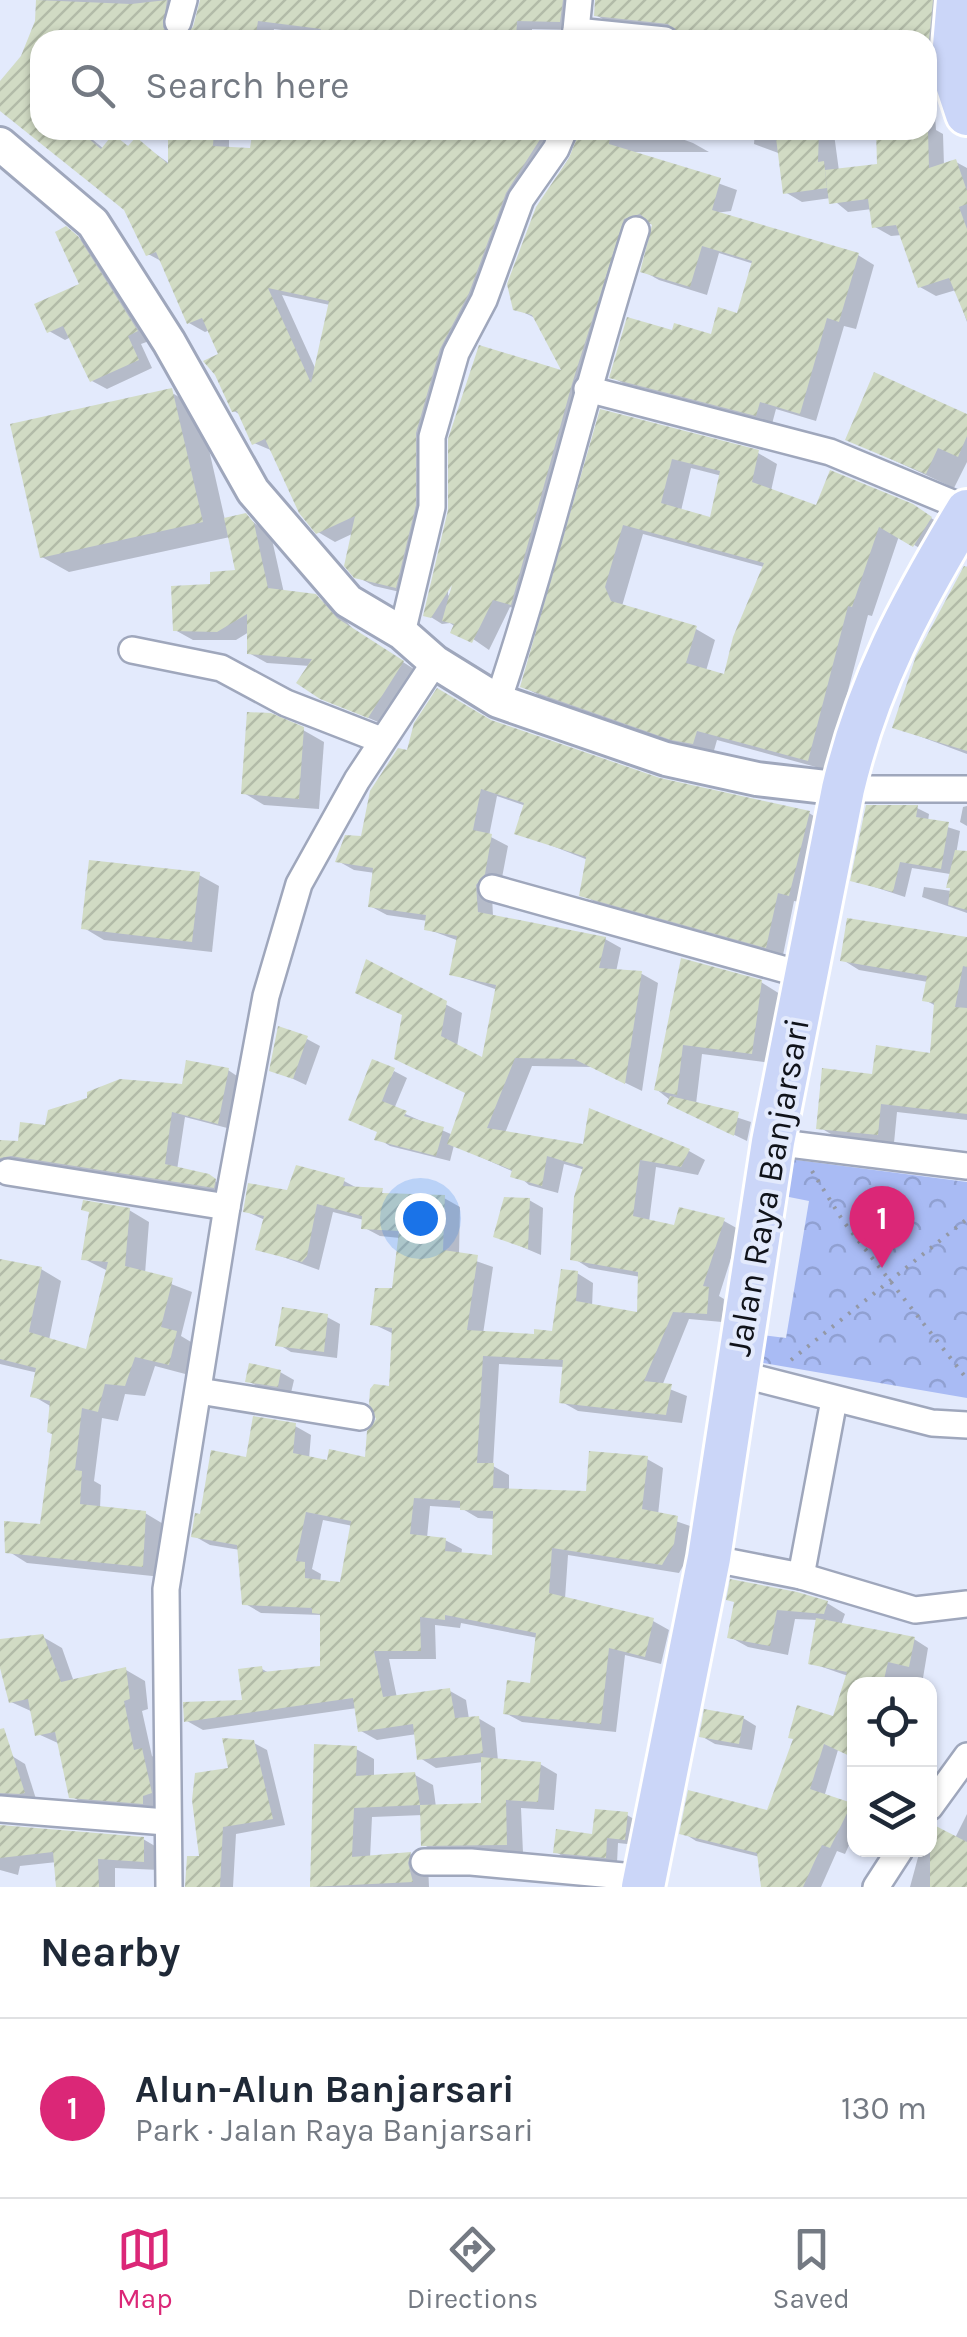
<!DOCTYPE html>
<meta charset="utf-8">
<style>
body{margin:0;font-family:Karla,sans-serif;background:#f2f2f3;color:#1f2937}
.controls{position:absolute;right:30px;bottom:30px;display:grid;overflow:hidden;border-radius:20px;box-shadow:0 2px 8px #0004}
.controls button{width:90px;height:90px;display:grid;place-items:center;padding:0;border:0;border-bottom:2px solid #e0e1e3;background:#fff;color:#1f2937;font:50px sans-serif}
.you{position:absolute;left:420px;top:1218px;width:35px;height:35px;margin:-25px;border:8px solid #fff;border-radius:50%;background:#1a73e8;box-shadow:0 0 0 15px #1a73e833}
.badge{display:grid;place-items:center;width:65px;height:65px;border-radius:50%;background:#db2777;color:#fff;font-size:32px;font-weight:700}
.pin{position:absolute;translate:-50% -82px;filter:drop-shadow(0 2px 5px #0008)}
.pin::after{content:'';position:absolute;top:52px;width:35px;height:30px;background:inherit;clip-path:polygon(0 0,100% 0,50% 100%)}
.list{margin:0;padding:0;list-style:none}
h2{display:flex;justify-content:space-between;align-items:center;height:130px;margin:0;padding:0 40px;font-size:42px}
h2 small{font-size:32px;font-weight:400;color:#747a83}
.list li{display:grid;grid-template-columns:65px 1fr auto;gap:30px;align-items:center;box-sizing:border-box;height:180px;padding:0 40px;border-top:2px solid #e0e1e3}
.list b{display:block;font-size:38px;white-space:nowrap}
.list p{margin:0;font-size:32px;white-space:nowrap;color:#747a83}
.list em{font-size:32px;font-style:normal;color:#747a83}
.icon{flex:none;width:55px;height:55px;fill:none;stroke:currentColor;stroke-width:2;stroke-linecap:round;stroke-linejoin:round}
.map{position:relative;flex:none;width:967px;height:1887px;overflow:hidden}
.search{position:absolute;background:#fff;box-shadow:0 2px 8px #0004;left:30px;right:30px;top:30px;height:110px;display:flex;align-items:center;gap:25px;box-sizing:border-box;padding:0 35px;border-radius:30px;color:#747a83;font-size:38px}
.sheet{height:310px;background:#fff}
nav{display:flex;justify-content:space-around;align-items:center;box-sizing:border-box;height:140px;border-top:2px solid #e0e1e3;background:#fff;font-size:28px;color:#747a83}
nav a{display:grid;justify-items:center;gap:5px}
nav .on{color:#db2777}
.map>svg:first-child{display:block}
.park{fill:url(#park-crowns)}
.shadow{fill:#0003;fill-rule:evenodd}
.building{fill:url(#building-hatch);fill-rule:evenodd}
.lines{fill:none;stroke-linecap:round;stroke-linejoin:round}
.minor-casing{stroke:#9fa7bc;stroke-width:30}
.tertiary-casing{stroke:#9fa7bc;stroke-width:38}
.trunk-casing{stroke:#fff;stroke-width:48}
.path{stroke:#9398a6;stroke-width:4;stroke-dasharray:2.5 8;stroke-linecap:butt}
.minor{stroke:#fff;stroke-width:25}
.tertiary{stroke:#fff;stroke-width:32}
.trunk{stroke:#cbd6f8;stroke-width:42}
.labels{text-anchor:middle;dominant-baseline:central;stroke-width:8;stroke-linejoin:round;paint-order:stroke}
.street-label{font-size:35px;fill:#10131a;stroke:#e3eafc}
</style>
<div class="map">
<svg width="967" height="1887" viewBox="0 0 967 1887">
<defs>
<pattern id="park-crowns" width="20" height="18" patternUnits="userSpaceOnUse" patternTransform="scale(2.5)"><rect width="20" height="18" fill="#a9bbf4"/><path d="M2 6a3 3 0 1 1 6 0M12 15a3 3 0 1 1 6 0" fill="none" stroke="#90a0d1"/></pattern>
<pattern id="building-hatch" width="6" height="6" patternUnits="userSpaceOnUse" patternTransform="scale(2.5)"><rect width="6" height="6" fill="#d1dbc4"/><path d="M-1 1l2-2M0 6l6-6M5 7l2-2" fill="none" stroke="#b2bba8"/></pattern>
</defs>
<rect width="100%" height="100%" fill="#e3eafc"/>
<polygon class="park" points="789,1159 967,1182 967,1398 758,1362 762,1335 786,1338 809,1201 784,1196"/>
<g class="shadow">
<path d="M 39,0 L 189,0 L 178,28 L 181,40 L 40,40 L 40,130 L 81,130 L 104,149 L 113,138 L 130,147 L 136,140 L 170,164 L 171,130 L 213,131 L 229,140 L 229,149 L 252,150 L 256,130 L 569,130 L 456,358 L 413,595 L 374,586 L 356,576 L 354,533 L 335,542 L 318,532 L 273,451 L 254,443 L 242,416 L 234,411 L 221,356 L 210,330 L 205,332 L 189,323 L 163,262 L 148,254 L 126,208 L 0,107 L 0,85 L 24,57 L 37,22 ZM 282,295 L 330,305 L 316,370 Z"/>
<polygon points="202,0 582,0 577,30 532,29 532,40 322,40 323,35 274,29 272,40 229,40 212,37"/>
<polygon points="596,0 950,0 944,66 927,65 927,40 684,40 680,31 613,25 596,15"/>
<path d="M 927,111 L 935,116 L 936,130 L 943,134 L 944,166 L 956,162 L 967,168 L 967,322 L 956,290 L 936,296 L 920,287 L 902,235 L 891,236 L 875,227 L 872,209 L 848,212 L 831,198 L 802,202 L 785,192 L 781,154 L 754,144 L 755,130 L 927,130 ZM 878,132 L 880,166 L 839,171 L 834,134 Z"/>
<path d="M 580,130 L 657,130 L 693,143 L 709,152 L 631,152 L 737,190 L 731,211 L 715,213 L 858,255 L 874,265 L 856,329 L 844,326 L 816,421 L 776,409 L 772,424 L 628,386 L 612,377 L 674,333 L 712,337 L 739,316 L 754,264 L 719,253 L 707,295 L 659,280 L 643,271 L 655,223 L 642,226 L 528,613 L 510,607 L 489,650 L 450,623 L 442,624 L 426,614 L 566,374 L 537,319 L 515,308 L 538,208 L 582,137 ZM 461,576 L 448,596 L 448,587 Z"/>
<polygon points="66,229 93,248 152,340 141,344 152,368 107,389 92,381 71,337 65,340 49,331 82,285"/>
<polygon points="174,394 200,410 225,520 245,516 271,535 284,593 315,597 334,608 355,631 420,673 387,726 321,697 310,666 267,663 249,653 249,632 236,640 193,640 175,630 212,586 238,572 230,537 69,572 42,557 13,426"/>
<path d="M 602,412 L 758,453 L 777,464 L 771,491 L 818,508 L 912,506 L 950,530 L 933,556 L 899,536 L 872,616 L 868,615 L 827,770 L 717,740 L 713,754 L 693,750 L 542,697 L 522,686 ZM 691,468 L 722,476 L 712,520 L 681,511 ZM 643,534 L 764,567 L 726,677 L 706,671 L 715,640 L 696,629 L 622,606 Z"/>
<polygon points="967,416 967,462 954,488 848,439"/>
<polygon points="967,566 967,754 895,727 934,624"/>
<path d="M 490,722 L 659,780 L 809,813 L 825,823 L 805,903 L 794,901 L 783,955 L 598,904 L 582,894 L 588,860 L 517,832 L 526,806 L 497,796 L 489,836 L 508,846 L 501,883 L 492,894 L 493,917 L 605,939 L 621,948 L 616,972 L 642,974 L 658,983 L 642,1091 L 593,1067 L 532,1066 L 505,1133 L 585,1147 L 591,1112 L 689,1151 L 705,1160 L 698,1175 L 656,1167 L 649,1222 L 676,1227 L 724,1221 L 740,1230 L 719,1296 L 724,1299 L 722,1322 L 689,1319 L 662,1386 L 687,1396 L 682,1423 L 578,1411 L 562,1402 L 565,1367 L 499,1364 L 493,1466 L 509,1475 L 509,1491 L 588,1493 L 647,1459 L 663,1468 L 658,1515 L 693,1527 L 690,1554 L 679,1573 L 568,1555 L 565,1599 L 653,1621 L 669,1630 L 661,1664 L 625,1655 L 616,1732 L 522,1722 L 505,1713 L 532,1686 L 538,1638 L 461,1623 L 460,1628 L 435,1625 L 436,1659 L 389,1659 L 397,1698 L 450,1691 L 466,1700 L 469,1719 L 478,1718 L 495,1728 L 498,1761 L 540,1764 L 557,1774 L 554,1810 L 521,1808 L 523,1853 L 440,1854 L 424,1845 L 423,1815 L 372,1817 L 370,1858 L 410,1854 L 428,1865 L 429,1887 L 313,1887 L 316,1746 L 356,1749 L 374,1759 L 374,1777 L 415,1775 L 433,1785 L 436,1807 L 484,1806 L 483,1762 L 436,1768 L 420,1758 L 417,1734 L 377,1740 L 361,1731 L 357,1708 L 203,1730 L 187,1721 L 245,1703 L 262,1669 L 271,1674 L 322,1669 L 322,1615 L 261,1613 L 244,1603 L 240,1550 L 210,1545 L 194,1536 L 202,1517 L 248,1459 L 295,1426 L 311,1435 L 309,1459 L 329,1463 L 368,1460 L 391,1389 L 394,1334 L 373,1324 L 394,1290 L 400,1238 L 380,1236 L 363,1227 L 364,1220 L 333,1212 L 319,1270 L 258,1248 L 265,1220 L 245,1211 L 288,1193 L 344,1181 L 359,1189 L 391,1196 L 444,1198 L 460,1207 L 459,1255 L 493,1267 L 483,1334 L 536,1337 L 554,1333 L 577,1273 L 593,1283 L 592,1307 L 640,1315 L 641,1277 L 589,1268 L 573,1258 L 585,1170 L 564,1164 L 558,1193 L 529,1185 L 514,1172 L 454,1145 L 450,1161 L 390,1146 L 377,1138 L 379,1132 L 364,1126 L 394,1071 L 407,1078 L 394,1109 L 453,1135 L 468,1093 L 413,1067 L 445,1004 L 462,1013 L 457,1047 L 484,1061 L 498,990 L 452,974 L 459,941 L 427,929 L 428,921 L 387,915 L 370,906 L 375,873 L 354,870 L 338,861 L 363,839 L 409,753 ZM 430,1506 L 461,1508 L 478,1518 L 495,1519 L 494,1558 L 461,1555 L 462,1549 L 445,1540 L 427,1538 ZM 323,1520 L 353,1526 L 342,1585 L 320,1583 L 321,1574 L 312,1569 Z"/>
<polygon points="303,730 324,742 319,809 264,805 244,793"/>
<polygon points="967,806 967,826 960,822 963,807"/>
<polygon points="917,808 929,814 928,821 960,831 954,866 967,867 967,913 922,897 924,887 958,892 950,874 912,868 905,897 853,880"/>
<polygon points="199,875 219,886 212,952 104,940 84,928"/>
<polygon points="967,939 967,1120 897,1112 894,1143 836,1137 819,1127 874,1077 932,1056 936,1006 925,1000 928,982 859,970 843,960"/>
<polygon points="683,961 761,982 780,994 771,1063 702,1054 696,1104 751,1122 747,1141 683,1110 656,1089"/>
<polygon points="307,1039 320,1046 306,1085 272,1069"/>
<polygon points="228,1070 240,1078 231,1129 185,1117 177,1170 215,1181 227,1189 226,1194 25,1162 0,1171 0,1142 21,1144 90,1100 185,1087"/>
<polygon points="529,1200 543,1208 541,1255 496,1236"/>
<polygon points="129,1210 149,1222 145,1274 192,1292 181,1336 196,1345 189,1375 155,1366 145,1396 125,1394 118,1421 102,1418 94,1481 101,1485 100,1508 145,1513 165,1525 162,1577 27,1563 8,1551 42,1527 54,1434 52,1407 33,1396 38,1373 0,1364 0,1261 41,1269 61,1281 49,1340 88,1352 108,1271 84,1259"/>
<polygon points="327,1317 340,1324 337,1358 291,1352 278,1344"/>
<polygon points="280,1372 294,1380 291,1393 261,1388 248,1381"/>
<polygon points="736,1603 827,1603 845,1614 841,1625 914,1639 928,1648 922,1684 854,1684 854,1757 838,1750 825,1794 854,1808 854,1834 845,1854 837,1851 821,1887 764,1887 760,1857 696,1841 682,1832 768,1812 835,1719 848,1676 811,1663 818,1620 795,1619 788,1655 748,1647 730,1637"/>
<polygon points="43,1637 62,1648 74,1682 126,1670 145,1681 148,1709 142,1711 152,1756 161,1762 161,1813 91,1808 71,1796 60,1744 38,1734 33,1712 11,1702 0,1658 0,1642"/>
<polygon points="743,1718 756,1726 752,1750 715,1744 701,1736"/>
<polygon points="254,1743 267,1750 285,1825 236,1834 233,1887 188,1887 231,1770"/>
<polygon points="12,1756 25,1764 36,1799 6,1802 0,1799 0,1760"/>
<polygon points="967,1814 967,1887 910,1887 920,1850 930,1850 930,1826 955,1838"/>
<polygon points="627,1815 639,1822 636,1845 618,1843 617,1863 567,1859 556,1852 595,1837"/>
<polygon points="0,1828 143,1839 160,1849 160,1870 115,1868 115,1887 59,1887 57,1862 20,1866 18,1875 0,1870"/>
</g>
<g class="building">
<path d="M 36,0 L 131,4 L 167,0 L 163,27 L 167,34 L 181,38 L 193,27 L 200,0 L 563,0 L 560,22 L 517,21 L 516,40 L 320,40 L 321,29 L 258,21 L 255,40 L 213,32 L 212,40 L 40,40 L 40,130 L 78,130 L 101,149 L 113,134 L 128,146 L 136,137 L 168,164 L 168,130 L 214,130 L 213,146 L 250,148 L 253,130 L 546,130 L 506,193 L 469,293 L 440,349 L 416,433 L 416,505 L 396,588 L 354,578 L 344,566 L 355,516 L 316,534 L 299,513 L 265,439 L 252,445 L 237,411 L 232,412 L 215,375 L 203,361 L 218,354 L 202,318 L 187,324 L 156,252 L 146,256 L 124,210 L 0,111 L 0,81 L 21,56 L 35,21 ZM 268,288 L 329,301 L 311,383 Z"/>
<polygon points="595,0 933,0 929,40 680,37 668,24 594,16"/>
<polygon points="580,130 611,130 609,144 721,178 712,210 859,253 839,322 827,318 800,414 760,402 756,416 609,378 627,317 672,330 674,323 711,334 718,307 737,313 752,261 702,246 690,287 640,272 652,225 640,214 624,219 572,384 511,605 493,600 472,643 450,633 454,624 442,621 452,585 431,618 423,616 448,510 448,439 479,345 561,370 532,315 513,310 507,284 536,207 569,158"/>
<polygon points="775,130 819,130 818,162 824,161 827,188 783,194"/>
<polygon points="876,130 928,130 929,168 956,159 967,191 967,204 959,207 967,229 967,321 949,278 918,288 896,225 872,228 868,199 829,204 825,170 877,164"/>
<polygon points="66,226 78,236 138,331 128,336 139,360 90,382 63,326 47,333 34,304 79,284 55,232"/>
<polygon points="874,372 967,414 967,436 958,457 938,448 926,474 845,440"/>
<polygon points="172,388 203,522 40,558 10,424"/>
<path d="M 600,409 L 759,450 L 752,482 L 816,505 L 830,470 L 913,504 L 932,517 L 913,547 L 879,527 L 852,607 L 848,606 L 808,761 L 697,731 L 693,744 L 671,740 L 520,687 ZM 672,459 L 720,471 L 710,517 L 661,503 ZM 623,525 L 764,563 L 733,637 L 724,674 L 686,663 L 697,626 L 611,601 L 605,587 Z"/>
<polygon points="246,513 254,523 268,588 316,594 337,618 404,661 368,718 320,699 296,683 312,659 247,654 247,614 217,632 173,631 171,586 210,584 210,572 235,570 224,518"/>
<polygon points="964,566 967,567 967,751 892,728 916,656"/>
<path d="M 437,688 L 491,720 L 660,778 L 810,811 L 789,896 L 778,893 L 766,948 L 579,896 L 586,857 L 514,834 L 524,803 L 481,789 L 473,830 L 492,834 L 485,874 L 476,885 L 478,912 L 606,937 L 599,968 L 642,971 L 625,1084 L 574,1059 L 515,1058 L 487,1128 L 583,1144 L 589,1108 L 690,1149 L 681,1167 L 640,1160 L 633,1216 L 674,1225 L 679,1207 L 725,1218 L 703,1286 L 709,1287 L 707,1314 L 673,1312 L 644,1381 L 672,1384 L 666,1415 L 559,1403 L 563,1360 L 483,1356 L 477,1463 L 494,1463 L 493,1488 L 586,1491 L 589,1451 L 648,1456 L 642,1509 L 678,1516 L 674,1544 L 662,1565 L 552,1548 L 549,1593 L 654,1618 L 645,1657 L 609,1648 L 601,1724 L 503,1714 L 507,1680 L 530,1683 L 536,1633 L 445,1615 L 445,1620 L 420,1617 L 421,1651 L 374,1651 L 383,1697 L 450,1688 L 455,1718 L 479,1716 L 483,1753 L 417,1760 L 413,1724 L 358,1732 L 353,1698 L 184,1722 L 183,1702 L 242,1700 L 238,1669 L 262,1666 L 263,1672 L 320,1666 L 320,1614 L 312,1613 L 312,1608 L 242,1605 L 237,1545 L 191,1537 L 195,1513 L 200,1514 L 211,1450 L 246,1457 L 253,1416 L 296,1423 L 293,1453 L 327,1460 L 329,1449 L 365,1457 L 367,1431 L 376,1419 L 369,1404 L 370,1389 L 374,1384 L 389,1386 L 392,1328 L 370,1325 L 375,1288 L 392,1288 L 399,1231 L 361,1229 L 362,1216 L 317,1204 L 307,1256 L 302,1262 L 255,1250 L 264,1216 L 243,1212 L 248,1183 L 287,1190 L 296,1165 L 345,1178 L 343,1186 L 383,1188 L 382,1193 L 445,1195 L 443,1250 L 478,1255 L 467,1330 L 534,1334 L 534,1329 L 552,1331 L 561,1269 L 578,1271 L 576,1301 L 637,1312 L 638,1272 L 570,1260 L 574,1197 L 583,1167 L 547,1156 L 542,1186 L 510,1177 L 512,1170 L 447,1144 L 465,1093 L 394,1059 L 402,1015 L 355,993 L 366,959 L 447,1001 L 441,1036 L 482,1057 L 496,985 L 449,975 L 457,936 L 424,930 L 426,915 L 368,907 L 373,868 L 335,862 L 345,835 L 361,836 L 370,791 L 398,748 L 407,750 L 414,723 ZM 414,1498 L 460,1501 L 460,1510 L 493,1511 L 492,1555 L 445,1551 L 446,1538 L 410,1534 ZM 306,1512 L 351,1521 L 340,1582 L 305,1578 L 305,1562 L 296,1561 Z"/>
<polygon points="247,712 271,713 304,727 299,799 241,794"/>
<polygon points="866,805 918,805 916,817 949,822 941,869 900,862 893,892 850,881"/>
<polygon points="955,850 967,851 967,910 948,905 950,888 946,888"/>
<polygon points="89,860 200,872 192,942 81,929"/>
<polygon points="847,918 967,937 967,967 963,966 955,1007 967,1008 967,1114 881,1104 878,1135 816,1129 822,1068 872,1074 876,1045 930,1053 934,1003 922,1001 927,976 840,961"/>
<polygon points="681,958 762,980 752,1054 683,1045 677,1095 654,1090"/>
<polygon points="278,1026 308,1036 293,1079 269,1071"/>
<polygon points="372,1059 395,1068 382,1101 407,1111 404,1116 444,1127 436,1156 374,1140 377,1132 348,1120"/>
<polygon points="186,1060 229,1068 218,1124 172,1112 165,1164 209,1174 216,1179 214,1188 11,1156 0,1158 0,1140 18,1141 20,1122 45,1125 48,1110 87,1098 87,1092 120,1079 182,1084"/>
<polygon points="670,1096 739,1112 734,1136 667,1104"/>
<polygon points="504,1197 530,1198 528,1249 493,1237"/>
<polygon points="83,1200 130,1208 125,1266 173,1278 161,1327 177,1331 169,1365 135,1357 125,1386 105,1384 98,1412 82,1408 75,1470 82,1471 80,1504 146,1511 143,1567 5,1553 4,1521 40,1524 52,1434 47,1432 50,1401 30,1397 36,1368 0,1359 0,1259 42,1267 29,1332 86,1349 108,1262 81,1260 89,1212 81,1210"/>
<polygon points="282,1307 328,1314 324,1352 275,1346"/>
<polygon points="249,1363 281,1370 278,1387 245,1382"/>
<polygon points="730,1579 797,1592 828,1601 824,1614 777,1610 770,1646 727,1638 734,1602 726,1600"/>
<polygon points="816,1618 915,1637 909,1667 888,1662 883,1684 854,1684 854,1758 824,1744 810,1789 852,1803 830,1848 822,1845 803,1887 761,1887 757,1853 679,1834 688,1790 767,1810 793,1739 788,1738 797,1705 833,1716 847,1672 808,1664"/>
<polygon points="43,1634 61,1682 126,1667 130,1699 124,1701 134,1750 142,1748 152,1793 143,1796 143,1804 69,1798 55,1732 35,1736 28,1699 9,1703 0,1668 0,1639"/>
<polygon points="704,1709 744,1716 739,1744 699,1737"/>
<polygon points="4,1728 25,1793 20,1794 0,1793 0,1729"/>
<polygon points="222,1738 254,1740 273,1819 223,1827 220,1887 185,1887 187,1856 199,1856 192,1800 195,1773 228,1768"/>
<polygon points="314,1744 357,1746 356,1776 415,1772 420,1805 354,1808 352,1857 411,1852 408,1863 413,1882 310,1887"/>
<polygon points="481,1757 541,1762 538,1802 506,1800 507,1845 421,1846 420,1805 481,1803"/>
<polygon points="595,1809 628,1812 625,1840 607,1838 606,1858 553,1853 556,1829 592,1834"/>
<polygon points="930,1823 967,1842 967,1887 930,1887"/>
<polygon points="0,1825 144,1837 144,1862 98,1859 99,1887 56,1887 53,1852 0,1858"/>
</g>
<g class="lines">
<defs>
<g id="minor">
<polyline points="178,22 184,0"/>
<polyline points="576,31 665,40"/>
<polyline points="575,40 579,0"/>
<polyline points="587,389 830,452 967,509"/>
<polyline points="402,633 432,507 432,437 456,353 484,300 521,199 556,149 564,130"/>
<polyline points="132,650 221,668 286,703 381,740"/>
<path d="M 498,701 C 550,546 586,386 636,230"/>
<polyline points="843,789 967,789"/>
<polyline points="492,888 804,975"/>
<polyline points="773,1142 967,1166"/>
<polyline points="8,1172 227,1207"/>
<polyline points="736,1373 932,1423 967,1425"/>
<polyline points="199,1391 360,1417"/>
<polyline points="709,1558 801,1576 834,1400"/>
<polyline points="801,1576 915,1610 967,1604"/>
<polyline points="930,1807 967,1756"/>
<polyline points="0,1809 166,1822"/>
<polyline points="424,1862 471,1862 645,1878"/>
<polyline points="169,1887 166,1589 227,1207 266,996 299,884 357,780 435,662"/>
<polyline points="876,1887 900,1850"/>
</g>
<polyline id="tertiary" points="0,144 93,223 169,342 253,491 348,601 402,633 435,662 498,701 666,759 757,779 843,789"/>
<g id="trunk">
<polyline points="958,0 952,69 967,114"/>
<path d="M 643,1887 L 709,1558 L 773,1142 L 843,789 C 868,683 911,604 967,511"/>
</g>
</defs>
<use href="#minor" class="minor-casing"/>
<use href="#tertiary" class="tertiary-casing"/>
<use href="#trunk" class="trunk-casing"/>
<g class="path">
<polyline points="812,1171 843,1221 967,1379"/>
<polyline points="791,1360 967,1219"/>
</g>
<use href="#minor" class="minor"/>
<use href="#tertiary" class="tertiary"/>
<use href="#trunk" class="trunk"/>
</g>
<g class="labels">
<g class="street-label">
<text transform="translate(768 1187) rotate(-80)">Jalan Raya Banjarsari</text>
</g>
</g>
</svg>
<div class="controls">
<button><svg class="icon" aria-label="locate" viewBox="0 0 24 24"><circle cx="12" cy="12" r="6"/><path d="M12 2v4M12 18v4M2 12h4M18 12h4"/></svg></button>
<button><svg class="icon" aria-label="layers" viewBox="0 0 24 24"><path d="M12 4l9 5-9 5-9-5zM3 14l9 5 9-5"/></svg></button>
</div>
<div class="you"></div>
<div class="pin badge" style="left:882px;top:1268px">1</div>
<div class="search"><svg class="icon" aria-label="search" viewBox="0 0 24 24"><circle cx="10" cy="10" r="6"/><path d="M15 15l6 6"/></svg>Search here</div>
</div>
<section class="sheet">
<h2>Nearby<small></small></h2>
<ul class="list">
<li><span class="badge">1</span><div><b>Alun-Alun Banjarsari</b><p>Park · Jalan Raya Banjarsari</p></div><em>130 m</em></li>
</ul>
</section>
<nav>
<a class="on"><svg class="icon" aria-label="map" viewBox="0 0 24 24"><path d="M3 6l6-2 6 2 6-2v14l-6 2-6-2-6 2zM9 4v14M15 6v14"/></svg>Map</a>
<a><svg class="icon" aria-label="directions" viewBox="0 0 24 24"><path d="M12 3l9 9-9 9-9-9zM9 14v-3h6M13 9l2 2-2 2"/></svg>Directions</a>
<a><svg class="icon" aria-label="saved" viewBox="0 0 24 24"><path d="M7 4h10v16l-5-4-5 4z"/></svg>Saved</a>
</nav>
